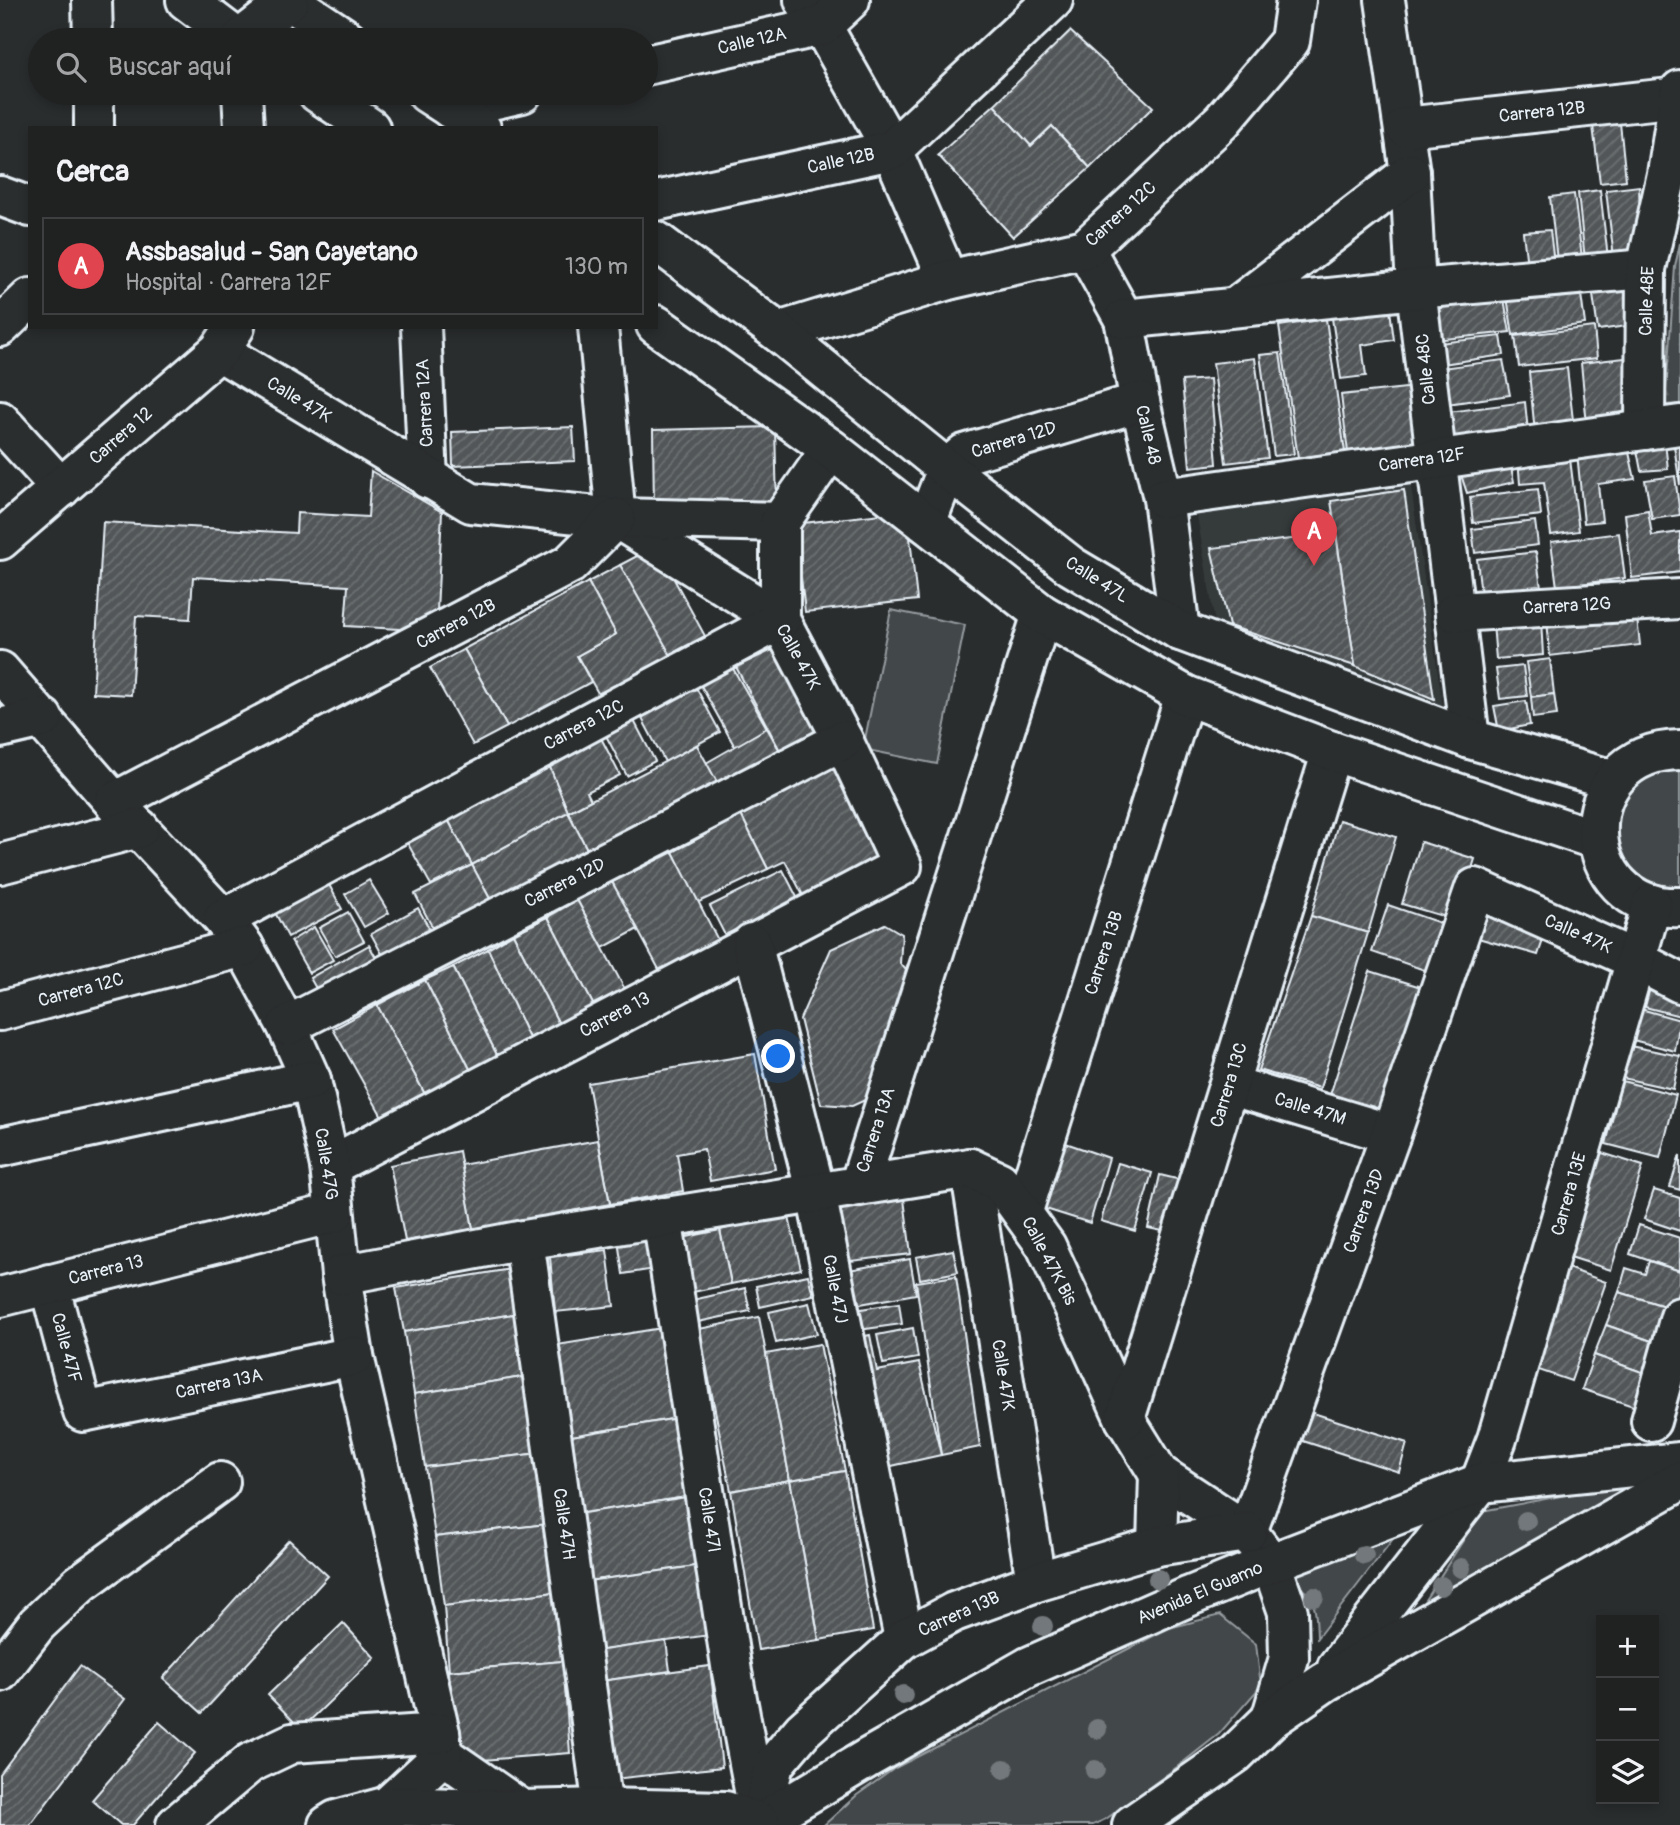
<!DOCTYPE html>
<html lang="es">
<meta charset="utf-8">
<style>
body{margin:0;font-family:Pangolin,sans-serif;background:#282a2a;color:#f1f3f6}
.controls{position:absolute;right:21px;bottom:21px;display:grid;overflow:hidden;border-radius:0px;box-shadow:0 4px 10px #0003}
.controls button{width:63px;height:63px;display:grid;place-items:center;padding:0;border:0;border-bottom:2px solid #3d3f40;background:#202222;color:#f1f3f6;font:35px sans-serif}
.you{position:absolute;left:779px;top:1057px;width:24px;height:24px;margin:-18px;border:5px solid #fff;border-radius:50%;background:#1a73e8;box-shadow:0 0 0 10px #1a73e833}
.badge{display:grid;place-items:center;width:46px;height:46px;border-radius:50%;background:#ea580c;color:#fff;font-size:23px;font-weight:700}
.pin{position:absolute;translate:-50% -58px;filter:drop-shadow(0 2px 4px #0008)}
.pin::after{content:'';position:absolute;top:37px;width:24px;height:21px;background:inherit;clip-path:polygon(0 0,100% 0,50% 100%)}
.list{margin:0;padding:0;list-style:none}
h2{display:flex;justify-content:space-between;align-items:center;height:91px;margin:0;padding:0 28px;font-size:30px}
h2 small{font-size:23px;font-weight:400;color:#a2a4a5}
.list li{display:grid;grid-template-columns:46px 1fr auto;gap:21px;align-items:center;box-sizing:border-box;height:98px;margin:0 14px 14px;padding:0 14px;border:2px solid #3d3f40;border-radius:0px}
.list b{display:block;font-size:26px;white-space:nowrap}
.list p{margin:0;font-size:23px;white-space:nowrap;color:#a2a4a5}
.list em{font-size:23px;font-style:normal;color:#a2a4a5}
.icon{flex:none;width:38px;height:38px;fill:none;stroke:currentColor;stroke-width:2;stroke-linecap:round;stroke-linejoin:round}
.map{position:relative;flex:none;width:1680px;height:1825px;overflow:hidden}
.search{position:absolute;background:#202222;box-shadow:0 4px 10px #0003;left:28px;top:28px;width:630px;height:77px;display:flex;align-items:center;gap:18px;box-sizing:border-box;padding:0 24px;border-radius:38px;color:#a2a4a5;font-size:26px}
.panel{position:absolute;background:#202222;box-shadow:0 4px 10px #0003;left:28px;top:126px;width:630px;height:203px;border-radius:0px}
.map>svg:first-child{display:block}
.built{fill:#363a3b}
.green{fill:#424648;stroke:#959ca0;stroke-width:2}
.forest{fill:url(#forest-firs);stroke:#959ca0;stroke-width:2}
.building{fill:url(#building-hatch);stroke:#e8f1f8;stroke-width:2}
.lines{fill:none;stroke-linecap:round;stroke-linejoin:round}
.minor-casing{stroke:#e8f1f8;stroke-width:44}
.tertiary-casing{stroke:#e8f1f8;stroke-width:44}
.secondary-casing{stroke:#e8f1f8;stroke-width:44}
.primary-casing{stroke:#e8f1f8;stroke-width:44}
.minor{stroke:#2a2d2e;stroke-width:38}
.tertiary{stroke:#2a2d2e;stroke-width:38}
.secondary{stroke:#2a2d2e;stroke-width:38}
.primary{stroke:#2a2d2e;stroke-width:38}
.tree{fill:#73787b}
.labels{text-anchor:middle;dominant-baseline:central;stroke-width:5;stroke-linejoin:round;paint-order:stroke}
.street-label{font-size:18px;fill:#e8f1f8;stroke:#2a2d2e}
</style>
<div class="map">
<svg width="1680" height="1825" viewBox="0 0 1680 1825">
<defs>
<pattern id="forest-firs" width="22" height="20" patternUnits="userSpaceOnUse" patternTransform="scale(1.75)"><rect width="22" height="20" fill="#424648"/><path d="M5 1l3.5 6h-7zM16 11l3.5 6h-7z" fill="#5d6163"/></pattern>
<pattern id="building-hatch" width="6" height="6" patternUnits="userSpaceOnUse" patternTransform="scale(1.75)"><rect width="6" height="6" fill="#535759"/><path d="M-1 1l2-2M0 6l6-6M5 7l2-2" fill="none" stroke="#6c7072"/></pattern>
</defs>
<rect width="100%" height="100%" fill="#2a2d2e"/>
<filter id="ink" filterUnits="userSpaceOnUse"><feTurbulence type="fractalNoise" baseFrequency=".0143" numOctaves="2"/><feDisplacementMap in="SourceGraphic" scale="14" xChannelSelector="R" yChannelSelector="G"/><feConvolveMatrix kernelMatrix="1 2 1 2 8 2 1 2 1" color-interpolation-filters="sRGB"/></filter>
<g filter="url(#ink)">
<polygon class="built" points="1410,480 1443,709 1216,629 1195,503"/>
<g class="green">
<polygon points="891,610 965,625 937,764 863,749"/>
<polygon points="1680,769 1680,894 1650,891 1608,850 1619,790 1639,775"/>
<polygon points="1680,1470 1416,1614 1482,1511 1630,1483"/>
<path d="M 1396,1535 L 1317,1638 C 1316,1602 1315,1595 1283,1575 Z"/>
<polygon points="1220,1615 1256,1644 1261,1686 1219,1734 1177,1767 1106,1819 1093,1825 824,1825 857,1795 895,1768 1169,1628"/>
</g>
<polygon class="forest" points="1680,243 1680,404 1665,405 1675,267"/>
<g class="building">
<polygon points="1070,31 1153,107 1090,168 1052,126 1031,146 994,105"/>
<polygon points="994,105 1031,146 1052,126 1090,168 1013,237 938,155"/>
<polygon points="1620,123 1626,180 1600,183 1593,126"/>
<polygon points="1639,186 1641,253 1614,258 1606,190"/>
<polygon points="1600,190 1608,258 1585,260 1578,193"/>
<polygon points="1574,194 1582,258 1557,261 1550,197"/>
<polygon points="1550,230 1554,263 1527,266 1523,232"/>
<polygon points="1628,283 1634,325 1598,330 1592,288"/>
<polygon points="1580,287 1585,324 1513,335 1507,297"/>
<polygon points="1503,294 1510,332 1435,340 1429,304"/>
<polygon points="1390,310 1394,340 1362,345 1366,376 1341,379 1332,318"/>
<polygon points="1326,319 1345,452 1298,458 1279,326"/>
<polygon points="1594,327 1597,358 1519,367 1515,336"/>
<polygon points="1501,336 1504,355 1442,364 1438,343"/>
<polygon points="1280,353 1294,454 1274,456 1260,355"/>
<polygon points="1633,357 1639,420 1587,425 1581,363"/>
<polygon points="1255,358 1268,458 1226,463 1213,363"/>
<polygon points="1503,360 1510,395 1447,404 1441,368"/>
<polygon points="1567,368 1574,429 1535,433 1529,372"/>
<polygon points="1210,379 1217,464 1190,467 1182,381"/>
<polygon points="1415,387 1422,445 1348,453 1341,395"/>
<polygon points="1525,402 1528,432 1452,443 1448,412"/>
<polygon points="573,427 575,461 453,466 452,432"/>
<polygon points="775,427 777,507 654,510 653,430"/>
<polygon points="1665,442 1668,469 1641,471 1636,445"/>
<polygon points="1680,445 1680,485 1674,446"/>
<polygon points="1628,448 1635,479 1598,484 1602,521 1584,523 1577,453"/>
<polygon points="1569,451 1579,531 1551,535 1544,482 1520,484 1518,457"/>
<polygon points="1509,457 1514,482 1467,493 1458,466"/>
<polygon points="371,471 442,512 436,631 345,626 348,586 193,577 190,619 136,616 131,695 93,693 103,522 296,533 297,513 368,517"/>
<polygon points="1675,476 1680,515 1652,519 1645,480"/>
<polygon points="1538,489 1541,515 1473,523 1470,497"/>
<polygon points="1404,490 1434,699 1355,666 1336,534 1331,501"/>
<polygon points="1648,510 1652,536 1680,532 1680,572 1632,578 1625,514"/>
<polygon points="907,511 917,600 805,612 795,524"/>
<polygon points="1535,521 1538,545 1475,553 1472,529"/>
<polygon points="1619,533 1625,578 1557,587 1551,542"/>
<polygon points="1336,534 1355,666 1229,626 1211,548"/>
<polygon points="656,546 705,636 669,655 620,565"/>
<polygon points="1536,552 1541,588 1481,595 1477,559"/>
<polygon points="620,565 674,661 603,702 577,656 616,634 588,582"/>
<polygon points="588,582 616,634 577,656 591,682 507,727 464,649"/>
<polygon points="1636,609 1640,645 1550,656 1547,619"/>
<polygon points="1541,620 1543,655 1496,659 1493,624"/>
<polygon points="785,644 830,736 785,760 736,667"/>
<polygon points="464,649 507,727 473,745 430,668"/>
<polygon points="1550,659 1554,694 1531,697 1526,662"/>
<polygon points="731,665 767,728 735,747 699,682"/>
<polygon points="1523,666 1527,696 1500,699 1496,669"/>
<polygon points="692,680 720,732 665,762 637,709"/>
<polygon points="1554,694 1557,715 1533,718 1531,697"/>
<polygon points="1526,701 1530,725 1499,731 1494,706"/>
<polygon points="630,713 655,761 627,776 602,728"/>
<polygon points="767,728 785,760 724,795 706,763"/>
<polygon points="599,734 620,775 587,792 591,800 568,812 547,760"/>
<polygon points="697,745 724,795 594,863 568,812"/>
<polygon points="547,760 568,812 472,865 445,814"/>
<polygon points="834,765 885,865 807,903 785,861 768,869 741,815"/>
<polygon points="568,812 594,863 496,910 472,865"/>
<polygon points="445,814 472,865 431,885 404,837"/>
<polygon points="741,815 768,869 697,903 673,852"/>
<polygon points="1339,820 1396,837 1368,933 1311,916"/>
<polygon points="1421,842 1475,859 1456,920 1402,904"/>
<polygon points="673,852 720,944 662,975 612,882"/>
<polygon points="472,865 496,910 439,940 415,894"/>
<polygon points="783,870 801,905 728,941 710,906"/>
<polygon points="326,879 342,909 288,937 272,907"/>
<polygon points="369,880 389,913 364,927 345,894"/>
<polygon points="612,882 638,929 603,948 577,900"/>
<polygon points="577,900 628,995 597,1012 548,917"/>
<polygon points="1388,905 1455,928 1439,975 1372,952"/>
<polygon points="418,908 435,939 388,965 371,934"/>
<polygon points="1487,908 1546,931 1538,955 1478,938"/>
<polygon points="348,912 364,941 335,956 319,928"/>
<polygon points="1311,916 1368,933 1320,1088 1258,1070"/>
<polygon points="548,917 597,1012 562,1030 513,934"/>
<polygon points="885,924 902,934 900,963 916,982 876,1095 852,1106 821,1104 800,1019 831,949"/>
<polygon points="314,927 333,960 309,973 291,941"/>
<polygon points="513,934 562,1030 532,1045 488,949"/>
<polygon points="369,945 383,970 325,1004 310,978"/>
<polygon points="488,949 532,1045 500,1061 453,967"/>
<polygon points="453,967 500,1061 473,1075 425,980"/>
<polygon points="1370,971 1424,988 1383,1112 1330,1095"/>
<polygon points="425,980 473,1075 427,1098 377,1005"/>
<polygon points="1651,984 1680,992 1680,1016 1645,1007"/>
<polygon points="377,1005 427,1098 384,1120 333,1029"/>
<polygon points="1637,1008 1680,1020 1675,1051 1629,1039"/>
<polygon points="1625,1045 1680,1056 1673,1089 1618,1077"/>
<polygon points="755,1054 775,1169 710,1181 704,1149 677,1154 683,1191 610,1204 588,1083"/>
<polygon points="1622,1081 1676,1095 1660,1158 1606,1144"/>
<polygon points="1054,1139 1109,1158 1090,1223 1030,1204"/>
<polygon points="598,1140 610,1204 473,1229 461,1165"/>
<polygon points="459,1151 473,1229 405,1241 390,1165"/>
<polygon points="1599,1152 1643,1166 1611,1270 1567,1256"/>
<polygon points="1680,1155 1680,1190 1670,1187"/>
<polygon points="1118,1163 1152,1173 1135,1231 1101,1221"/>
<polygon points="1160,1175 1189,1182 1177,1234 1148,1228"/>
<polygon points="1654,1190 1680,1198 1680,1231 1644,1219"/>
<polygon points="904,1199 911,1254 842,1262 836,1207"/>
<polygon points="788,1213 801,1269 731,1284 720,1230"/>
<polygon points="1639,1225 1680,1238 1680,1271 1630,1254"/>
<polygon points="720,1230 731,1284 693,1292 682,1238"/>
<polygon points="656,1236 661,1268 623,1274 618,1241"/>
<polygon points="607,1250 614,1306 555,1312 550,1257"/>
<polygon points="953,1250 958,1272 920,1279 916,1257"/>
<polygon points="910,1259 916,1294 849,1306 843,1271"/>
<polygon points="1649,1261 1680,1271 1680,1289 1674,1309 1619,1292 1626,1268 1645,1274"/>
<polygon points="1559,1265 1606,1282 1571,1381 1524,1365"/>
<polygon points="511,1269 520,1313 404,1332 396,1288"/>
<polygon points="808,1275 813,1295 760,1307 756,1286"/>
<polygon points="956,1276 980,1447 941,1455 916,1282"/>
<polygon points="745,1288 750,1311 698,1322 693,1300"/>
<polygon points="1619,1292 1674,1309 1663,1345 1606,1325"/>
<polygon points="809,1303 817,1334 776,1343 769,1312"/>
<polygon points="899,1303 902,1324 851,1331 848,1311"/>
<polygon points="520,1313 529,1376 414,1394 404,1332"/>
<polygon points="759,1317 790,1480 731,1491 699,1329"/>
<polygon points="1606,1325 1663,1345 1653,1376 1594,1355"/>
<polygon points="662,1328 678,1418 566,1437 551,1346"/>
<polygon points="913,1328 918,1358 883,1364 877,1335"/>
<polygon points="870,1335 877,1371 919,1363 941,1455 878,1469 851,1339"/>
<polygon points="820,1344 845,1471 790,1480 766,1354"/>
<polygon points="1594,1355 1653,1376 1642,1409 1582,1389"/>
<polygon points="529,1376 539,1453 425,1467 414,1394"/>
<polygon points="1310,1412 1407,1443 1399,1472 1300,1440"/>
<polygon points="678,1418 693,1496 577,1514 566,1437"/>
<polygon points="539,1453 547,1524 435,1537 425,1467"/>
<polygon points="845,1471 873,1630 819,1640 790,1480"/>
<polygon points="790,1480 819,1640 758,1650 731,1491"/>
<polygon points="693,1496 703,1565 588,1581 577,1514"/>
<polygon points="547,1524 555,1592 444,1606 435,1537"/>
<polygon points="289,1540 328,1576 202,1713 163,1678"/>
<polygon points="703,1565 710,1635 596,1651 588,1581"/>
<polygon points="555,1592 563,1661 449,1671 444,1606"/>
<polygon points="343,1623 375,1658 301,1729 268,1695"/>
<polygon points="666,1641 670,1671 601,1681 596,1651"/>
<polygon points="563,1661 570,1753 457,1762 449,1671"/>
<polygon points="80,1666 125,1699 30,1825 0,1825 0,1774"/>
<polygon points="710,1666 722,1767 614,1779 601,1681"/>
<polygon points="159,1722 195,1753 133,1825 121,1825 92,1800"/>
</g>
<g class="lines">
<defs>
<g id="minor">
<polyline points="92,0 93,40"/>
<polyline points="804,0 822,26 892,150 948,280"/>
<polyline points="1385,0 1410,173 1416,289 1470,739"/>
<polyline points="646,65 822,26 850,0"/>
<polyline points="94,93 94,128"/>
<polyline points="451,109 522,93"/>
<polyline points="1405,127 1679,97"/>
<polyline points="0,196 30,207"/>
<polyline points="656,201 892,150 1053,0"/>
<polyline points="1085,249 1124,319 1140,402 1163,498 1180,631"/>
<polyline points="1236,307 1410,173"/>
<polyline points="1124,319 1416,289 1646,269"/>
<polyline points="0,327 30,298"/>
<polyline points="421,327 428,479"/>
<polyline points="598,327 616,518"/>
<polyline points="778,332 948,280 1085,249 1222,121 1290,41 1296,0"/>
<polyline points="219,351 471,503 616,518 780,620 843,740 902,866 330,1166"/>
<polyline points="0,421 61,488"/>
<polyline points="1645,430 1646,269 1667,174 1680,90"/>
<polyline points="1163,498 1680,425"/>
<polyline points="618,518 780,522"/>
<polyline points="926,523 947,469 964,454 1140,402"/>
<polyline points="1455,612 1680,599"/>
<polyline points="0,671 114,802 223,919 244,947 287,1026 311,1080 330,1166 341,1275 354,1356 440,1733 443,1755 522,1810"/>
<polyline points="0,728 43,718"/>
<polyline points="114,802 570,564 616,518"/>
<polyline points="0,864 139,828"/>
<polyline points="223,919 780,620 780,522 831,449"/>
<polyline points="752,943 816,1193 904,1639"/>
<polyline points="0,1011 244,947"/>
<polyline points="287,1026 843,740"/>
<polyline points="1229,1085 1391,1134"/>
<polyline points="0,1147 311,1080"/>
<polyline points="970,1168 1036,1582"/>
<polyline points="859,1186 1042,614"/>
<polyline points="1023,1211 1185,695"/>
<polyline points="662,1217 732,1672 760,1822"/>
<polyline points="524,1240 603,1808"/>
<polyline points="341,1275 524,1240 970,1168 1000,1182 1046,1246 1125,1419 1159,1474 1247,1532 1271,1563"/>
<polyline points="49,1284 83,1412 354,1356"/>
<polyline points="0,1297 334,1213"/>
<polyline points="1125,1419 1332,751"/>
<polyline points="1651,1421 1680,1317"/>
<polyline points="1247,1532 1391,1134 1475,888 1638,961 1680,983"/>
<polyline points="1157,1546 1159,1474"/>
<polyline points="0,1672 37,1624 81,1583 220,1482"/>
<polyline points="388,1806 443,1755"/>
<polyline points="763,1810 774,1764 803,1730 904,1639 954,1612 1036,1582 1157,1546 1247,1532"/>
<polyline points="176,1825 250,1763 292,1743 440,1733"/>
</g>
<g id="tertiary">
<polyline points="186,0 239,40"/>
<polyline points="288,0 348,40"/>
<polyline points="239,40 289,1"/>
<polyline points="242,93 244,128"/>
<polyline points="318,93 370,128"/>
<polyline points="427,93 481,128"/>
<polyline points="656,241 778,332 947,469 1071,566 1180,631 1470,739 1613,780"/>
<polyline points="656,325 831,449 1042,614 1185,695 1332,751 1597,840"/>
<polyline points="0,540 219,351 235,327"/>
<path d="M 1680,750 C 1567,752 1574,912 1680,907"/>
<polyline points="1480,1483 1497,1439 1652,904"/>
</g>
<g id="secondary">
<polyline points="1271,1563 1288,1612 1289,1658 1271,1719"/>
<polyline points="1337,1667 1480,1483"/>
<polyline points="756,1825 868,1758 1028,1667 1190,1596 1271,1563 1480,1483 1680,1462"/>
<polyline points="1132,1825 1235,1754 1271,1719 1325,1682 1680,1481"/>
</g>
<polyline id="primary" points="328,1825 336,1820 388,1806 522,1810 603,1808 725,1811 760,1822"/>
</defs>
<use href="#minor" class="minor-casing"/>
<use href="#tertiary" class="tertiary-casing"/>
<use href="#secondary" class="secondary-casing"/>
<use href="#primary" class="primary-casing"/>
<use href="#minor" class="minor"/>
<use href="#tertiary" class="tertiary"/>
<use href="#secondary" class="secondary"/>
<use href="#primary" class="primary"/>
</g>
<g class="tree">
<circle cx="1526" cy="1521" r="10"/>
<circle cx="1364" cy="1555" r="10"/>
<circle cx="1461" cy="1568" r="10"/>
<circle cx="1158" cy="1579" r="10"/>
<circle cx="1441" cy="1586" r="10"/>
<circle cx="1314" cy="1597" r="10"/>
<circle cx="1043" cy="1626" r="10"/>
<circle cx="903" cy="1695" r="10"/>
<circle cx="1097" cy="1729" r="10"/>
<circle cx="1004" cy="1769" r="10"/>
<circle cx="1095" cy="1770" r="10"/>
</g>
</g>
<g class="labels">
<g class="street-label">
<text transform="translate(752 41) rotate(-13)">Calle 12A</text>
<text transform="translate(1542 112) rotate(-6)">Carrera 12B</text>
<text transform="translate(841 161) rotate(-12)">Calle 12B</text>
<text transform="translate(1121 214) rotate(-42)">Carrera 12C</text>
<text transform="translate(1647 301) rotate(-88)">Calle 48E</text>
<text transform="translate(1426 369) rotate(-96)">Calle 48C</text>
<text transform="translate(299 400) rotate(31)">Calle 47K</text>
<text transform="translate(425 403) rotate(-93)">Carrera 12A</text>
<text transform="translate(1148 435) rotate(77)">Calle 48</text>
<text transform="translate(121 436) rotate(-41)">Carrera 12</text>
<text transform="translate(1014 440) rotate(-17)">Carrera 12D</text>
<text transform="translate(1422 460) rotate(-8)">Carrera 12F</text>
<text transform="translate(1097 580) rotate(32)">Calle 47L</text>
<text transform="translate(1567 606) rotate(-3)">Carrera 12G</text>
<text transform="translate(456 624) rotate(-28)">Carrera 12B</text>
<text transform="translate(798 657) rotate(61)">Calle 47K</text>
<text transform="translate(584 725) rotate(-28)">Carrera 12C</text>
<text transform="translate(565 883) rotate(-27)">Carrera 12D</text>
<text transform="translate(1578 934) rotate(24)">Calle 47K</text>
<text transform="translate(1104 953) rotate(-72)">Carrera 13B</text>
<text transform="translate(81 990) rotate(-15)">Carrera 12C</text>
<text transform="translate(615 1015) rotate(-28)">Carrera 13</text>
<text transform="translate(1229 1085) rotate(-73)">Carrera 13C</text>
<text transform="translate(1310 1109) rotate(17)">Calle 47M</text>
<text transform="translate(876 1130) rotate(-72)">Carrera 13A</text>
<text transform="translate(326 1164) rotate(81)">Calle 47G</text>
<text transform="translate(1569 1194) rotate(-74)">Carrera 13E</text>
<text transform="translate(1364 1211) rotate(-70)">Carrera 13D</text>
<text transform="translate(1049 1261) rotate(62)">Calle 47K Bis</text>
<text transform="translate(106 1270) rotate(-14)">Carrera 13</text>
<text transform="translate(835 1289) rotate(79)">Calle 47J</text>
<text transform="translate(66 1348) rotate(75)">Calle 47F</text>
<text transform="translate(1003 1375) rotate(81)">Calle 47K</text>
<text transform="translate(219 1384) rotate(-12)">Carrera 13A</text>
<text transform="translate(709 1520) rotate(81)">Calle 47I</text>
<text transform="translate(564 1524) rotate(82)">Calle 47H</text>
<text transform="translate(1200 1593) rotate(-23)">Avenida El Guamo</text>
<text transform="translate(959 1614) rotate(-24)">Carrera 13B</text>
</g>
</g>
</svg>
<div class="controls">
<button>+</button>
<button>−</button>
<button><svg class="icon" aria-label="layers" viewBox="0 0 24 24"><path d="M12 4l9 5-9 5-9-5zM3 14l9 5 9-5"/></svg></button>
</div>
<div class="you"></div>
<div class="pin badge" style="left:1314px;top:566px;background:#e0444e">A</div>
<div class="search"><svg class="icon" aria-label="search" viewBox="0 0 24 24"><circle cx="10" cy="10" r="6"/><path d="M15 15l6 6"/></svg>Buscar aquí</div>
<section class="panel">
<h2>Cerca<small></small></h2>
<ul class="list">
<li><span class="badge" style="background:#e0444e">A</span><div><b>Assbasalud - San Cayetano</b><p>Hospital · Carrera 12F</p></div><em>130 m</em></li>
</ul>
</section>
</div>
